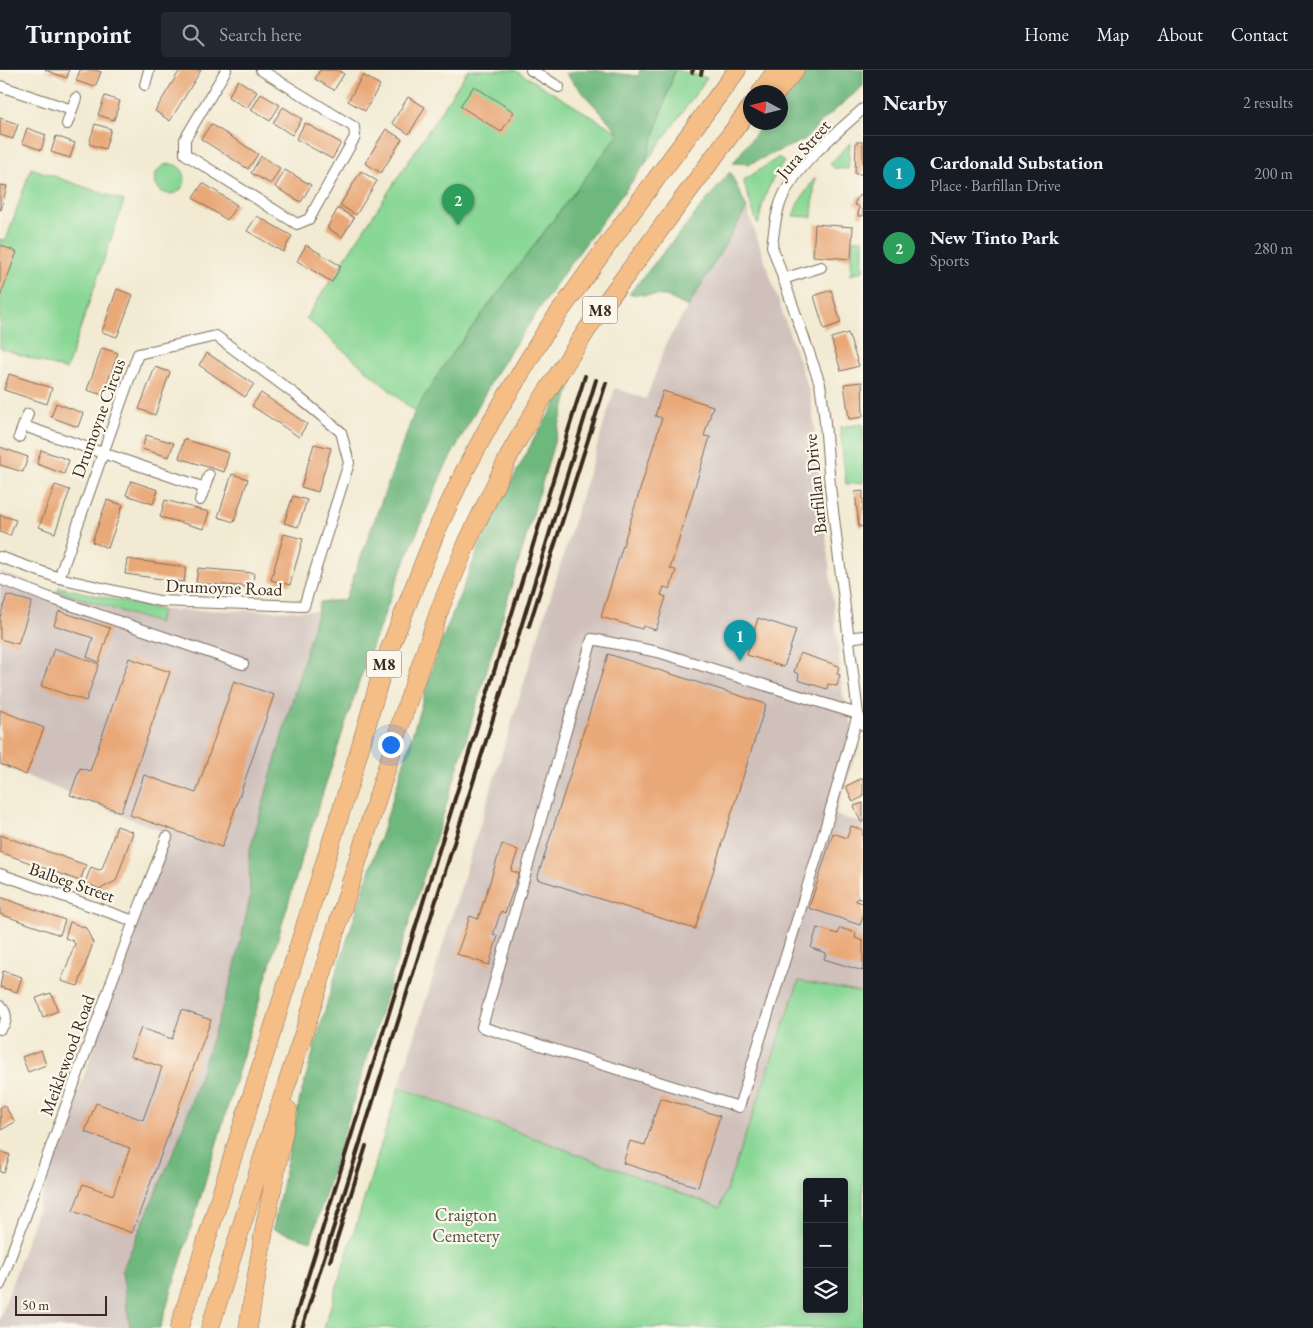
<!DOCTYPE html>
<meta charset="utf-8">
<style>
body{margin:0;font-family:"EB Garamond",serif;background:#242831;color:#f1f3f6}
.controls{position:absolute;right:15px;bottom:15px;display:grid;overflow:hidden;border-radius:5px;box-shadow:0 2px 8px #0003}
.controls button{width:45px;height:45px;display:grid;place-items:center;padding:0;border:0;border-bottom:1px solid #363941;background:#171b24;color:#f1f3f6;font:25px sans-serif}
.compass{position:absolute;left:743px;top:15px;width:45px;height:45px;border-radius:50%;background:#171b24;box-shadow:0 2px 8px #0003;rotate:277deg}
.scale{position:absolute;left:15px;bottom:12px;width:92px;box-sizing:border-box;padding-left:5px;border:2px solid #3b2a1e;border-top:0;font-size:14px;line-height:18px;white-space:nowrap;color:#3b2a1e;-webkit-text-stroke:4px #fbf7ec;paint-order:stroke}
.you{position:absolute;left:390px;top:674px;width:18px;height:18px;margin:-12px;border:4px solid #fff;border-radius:50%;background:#1a73e8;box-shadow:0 0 0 8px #1a73e833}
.badge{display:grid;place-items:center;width:32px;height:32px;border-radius:50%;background:#db2777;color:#fff;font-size:16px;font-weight:700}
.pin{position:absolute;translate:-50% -41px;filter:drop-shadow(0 1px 2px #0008)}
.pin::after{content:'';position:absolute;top:26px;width:18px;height:15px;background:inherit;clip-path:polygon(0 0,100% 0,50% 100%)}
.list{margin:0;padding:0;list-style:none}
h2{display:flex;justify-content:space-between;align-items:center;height:65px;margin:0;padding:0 20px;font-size:21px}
h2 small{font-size:16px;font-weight:400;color:#9ea1a6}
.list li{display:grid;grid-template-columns:32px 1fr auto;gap:15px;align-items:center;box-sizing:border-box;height:75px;padding:0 20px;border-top:1px solid #363941}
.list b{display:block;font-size:19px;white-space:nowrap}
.list p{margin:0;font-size:16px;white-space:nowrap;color:#9ea1a6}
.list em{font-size:16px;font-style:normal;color:#9ea1a6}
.icon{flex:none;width:28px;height:28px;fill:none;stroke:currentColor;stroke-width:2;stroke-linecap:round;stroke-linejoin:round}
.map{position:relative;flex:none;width:863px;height:1258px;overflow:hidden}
header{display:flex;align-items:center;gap:30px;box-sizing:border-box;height:70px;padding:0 25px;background:#171b24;border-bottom:1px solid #363941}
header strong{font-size:24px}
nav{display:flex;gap:28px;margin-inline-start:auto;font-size:18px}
.search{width:350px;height:45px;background:#242831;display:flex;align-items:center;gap:12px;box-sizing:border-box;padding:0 18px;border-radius:5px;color:#9ea1a6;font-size:19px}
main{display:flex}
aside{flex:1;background:#171b24}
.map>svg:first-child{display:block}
.industrial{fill:#cfc0bb}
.green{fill:#89d795;stroke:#62805a;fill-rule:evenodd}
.forest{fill:#6eb87e;stroke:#54714e}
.building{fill:#e9a878}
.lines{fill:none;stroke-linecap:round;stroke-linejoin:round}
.street-casing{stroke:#7b6d5d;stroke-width:12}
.highway-casing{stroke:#7b6d5d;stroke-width:19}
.street{stroke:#fff;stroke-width:10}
.highway{stroke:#f6be87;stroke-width:18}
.rail{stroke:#3b2a1e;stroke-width:4}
.labels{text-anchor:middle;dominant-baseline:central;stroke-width:4.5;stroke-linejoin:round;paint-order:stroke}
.shield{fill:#fbf7ec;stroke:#75685c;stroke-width:1}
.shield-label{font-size:16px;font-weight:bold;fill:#3b2a1e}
.street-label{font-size:18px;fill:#3b2a1e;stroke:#fbf7ec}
.park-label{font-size:18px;fill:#4e553c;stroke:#fbf7ec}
</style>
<header>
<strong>Turnpoint</strong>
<div class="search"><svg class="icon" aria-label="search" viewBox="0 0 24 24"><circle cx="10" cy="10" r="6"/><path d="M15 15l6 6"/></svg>Search here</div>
<nav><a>Home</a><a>Map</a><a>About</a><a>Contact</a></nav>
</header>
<main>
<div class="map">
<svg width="863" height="1258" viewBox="0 0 863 1258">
<rect width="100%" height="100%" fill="#fbf7ec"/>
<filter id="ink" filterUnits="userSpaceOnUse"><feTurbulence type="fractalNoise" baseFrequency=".02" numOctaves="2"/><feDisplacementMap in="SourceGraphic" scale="10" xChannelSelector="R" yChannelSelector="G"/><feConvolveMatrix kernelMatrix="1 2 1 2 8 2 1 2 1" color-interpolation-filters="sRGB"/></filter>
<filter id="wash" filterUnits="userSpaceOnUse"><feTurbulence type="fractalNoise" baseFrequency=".0096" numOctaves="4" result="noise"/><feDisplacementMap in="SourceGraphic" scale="20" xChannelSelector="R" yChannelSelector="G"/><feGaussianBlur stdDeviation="1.12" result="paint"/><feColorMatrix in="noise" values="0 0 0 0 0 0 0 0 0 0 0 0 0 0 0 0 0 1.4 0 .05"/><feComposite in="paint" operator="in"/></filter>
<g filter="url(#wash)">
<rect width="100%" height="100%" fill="#f2ead2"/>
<g class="industrial">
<polygon points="747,138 811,327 843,624 858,678 835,745 863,753 863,923 799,911 720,1138 399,1017 615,318 646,329 667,272"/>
<polygon points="0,502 50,520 58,521 157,553 162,540 317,541 249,783 250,828 233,905 178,1072 122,1201 130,1258 0,1258 0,1248 168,764 0,695"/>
</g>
<g class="green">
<polygon points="468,0 515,0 619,63 448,289 416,343 306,248"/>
<polygon points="675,0 707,8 645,94"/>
<polygon points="850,73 848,99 834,98 830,94"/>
<path d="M 779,87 L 784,92 C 770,110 762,130 759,153 L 757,153 L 745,117 L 744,110 Z"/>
<circle cx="170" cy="109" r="15"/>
<polygon points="31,98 124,131 66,300 0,278 0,169 6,170"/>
<polygon points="815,108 812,147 793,146 798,133"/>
<polygon points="863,169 863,201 850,205 853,170"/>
<polygon points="863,354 863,413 846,414 840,357"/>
<polygon points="59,517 162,540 158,553 58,521"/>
<path d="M 799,911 L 863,923 L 863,1258 L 324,1258 L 399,1017 L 720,1138 ZM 807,1112 L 844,1112 L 844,1239 L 807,1239 Z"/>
</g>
<g class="forest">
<polygon points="579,0 591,0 638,6 640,0 675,0 645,94 565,201 497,301 442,403 398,508 360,609 303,784 204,1116 160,1258 130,1258 122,1201 178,1072 233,905 250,828 249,783 320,532 345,530 414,343 448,289 619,63 566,4"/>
<polygon points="806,0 863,0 863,16 820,53 806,69 749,94 733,93 764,53 781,52 781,32"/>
<polygon points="730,102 747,138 688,237 666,226 629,224"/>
<polygon points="574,305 455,707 379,948 311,1171 273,1159 300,1028 332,916 395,722 437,582 487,458 535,367"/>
</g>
<g id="blocks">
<g class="building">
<polygon points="45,0 69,0 67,8"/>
<polygon points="80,0 95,0 101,2 95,17 76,11"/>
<polygon points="180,0 201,0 170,51 155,41"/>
<polygon points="320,0 337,0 344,4 334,20 315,9"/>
<polygon points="363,5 380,15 365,41 348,31"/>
<polygon points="238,10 257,22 247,38 228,27"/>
<polygon points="474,16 514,42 501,62 460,36"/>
<polygon points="261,24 280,35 270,51 251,40"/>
<polygon points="105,26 120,31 114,50 98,45"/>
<polygon points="408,27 425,37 409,64 392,53"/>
<polygon points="283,37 302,49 292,65 273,53"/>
<polygon points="0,48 18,54 13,69 0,65"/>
<polygon points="305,53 341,73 332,89 296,69"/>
<polygon points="95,54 111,59 105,79 89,74"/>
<polygon points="211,54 258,84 248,99 201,69"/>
<polygon points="27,58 46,65 41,80 22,73"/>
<polygon points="386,59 402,69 381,103 365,93"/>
<polygon points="56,66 75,73 70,88 51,82"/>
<polygon points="856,72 863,72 863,104 855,104"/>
<polygon points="261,86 280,98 271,114 251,103"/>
<polygon points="285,100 311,115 301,132 275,117"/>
<polygon points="361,101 377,111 356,145 340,135"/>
<polygon points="203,113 237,135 227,150 193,128"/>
<polygon points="0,115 7,116 1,140 0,140"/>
<polygon points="859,125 863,127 863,146 858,146 859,137 854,134"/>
<polygon points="338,138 354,148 342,167 327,158"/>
<polygon points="257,146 292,166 283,182 247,161"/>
<polygon points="815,154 853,157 851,189 813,186"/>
<polygon points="0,175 17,182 0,227"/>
<polygon points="306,175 341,196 332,212 297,191"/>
<polygon points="117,219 133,225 117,267 102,262"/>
<polygon points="831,220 841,253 824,259 814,226"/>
<polygon points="848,263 859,296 841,301 831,268"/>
<polygon points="102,278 118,283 103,325 87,320"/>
<polygon points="207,283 254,314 245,327 199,295"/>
<polygon points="155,297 170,302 155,345 139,339"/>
<polygon points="9,304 52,318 47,334 4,320"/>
<polygon points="862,312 863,347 849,349 844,314"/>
<polygon points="663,321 713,336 704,366 710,367 670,499 676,500 670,519 664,517 661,525 666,527 656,560 643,556 642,559 601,547 662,348 655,346"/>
<polygon points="261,323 307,354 299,367 252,336"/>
<polygon points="56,333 83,343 78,357 51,347"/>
<polygon points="146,365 174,373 169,387 142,379"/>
<polygon points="184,369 229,383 224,402 179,388"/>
<polygon points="314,374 331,378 318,422 301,417"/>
<polygon points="0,377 28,387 23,402 0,395"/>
<polygon points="41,380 69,390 64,404 37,394"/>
<polygon points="232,404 248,409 234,452 218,447"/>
<polygon points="131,411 158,420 153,434 126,425"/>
<polygon points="55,415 70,420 55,463 39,457"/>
<polygon points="863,421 863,456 859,457 855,422"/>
<polygon points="293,426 307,430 298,457 284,453"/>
<polygon points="107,430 123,435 108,478 92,472"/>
<polygon points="165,430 209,442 204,459 160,447"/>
<polygon points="0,445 16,450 10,466 0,462"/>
<polygon points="284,464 303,469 290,515 271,510"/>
<polygon points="127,489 186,497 184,512 125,504"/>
<polygon points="198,498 254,503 253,517 196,513"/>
<polygon points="7,525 32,532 18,574 0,569 0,547"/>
<polygon points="59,541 110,558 99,592 87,587 93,568 54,555"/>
<polygon points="758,548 796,560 784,597 747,585"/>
<polygon points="54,578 99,594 86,631 41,616"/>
<polygon points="800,583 839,596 837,604 840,605 837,616 828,614 827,619 798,610 799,604 794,602"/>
<polygon points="608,584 766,634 695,859 537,809"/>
<polygon points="129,588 170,602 121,742 70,725 80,698 90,701"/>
<polygon points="234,611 274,625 222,777 130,745 144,705 196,723"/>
<polygon points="0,640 44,658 26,705 0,694"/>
<polygon points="863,708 863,727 853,732 846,716"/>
<polygon points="863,733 863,752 861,752 854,736"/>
<polygon points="117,756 133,762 116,811 100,819 85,813 91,797 99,800 102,799"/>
<polygon points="851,756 863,760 863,830 857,828 856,831 863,833 863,847 860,855 809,838 833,763 847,768"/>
<polygon points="0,765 86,795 80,811 0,782"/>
<polygon points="502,774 518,780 511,801 519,803 505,843 501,841 493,865 498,866 489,895 457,884 470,846 478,849"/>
<polygon points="0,827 65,850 60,865 0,844"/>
<polygon points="70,852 86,858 93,873 78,916 61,911 75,874 73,871 65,868"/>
<polygon points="817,858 838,864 840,858 856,863 855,868 863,871 863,901 824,889 826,883 811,878"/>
<polygon points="3,901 22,907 17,922 0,917"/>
<polygon points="51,923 58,941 43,947 36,928"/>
<polygon points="182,940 211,950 132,1163 73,1141 83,1114 113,1125 130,1078 85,1062 96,1033 143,1050 162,997 130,986 141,958 172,969"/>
<polygon points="41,980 46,995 28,1002 22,987"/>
<polygon points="660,1028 720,1046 698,1117 623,1093 630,1071 645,1075"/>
<polygon points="4,1035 15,1052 1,1060 0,1038"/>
<polygon points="0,1081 10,1085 4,1103 0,1102"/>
</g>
</g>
</g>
<g filter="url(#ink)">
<use href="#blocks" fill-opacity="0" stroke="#7b6d5d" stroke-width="1"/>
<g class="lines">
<defs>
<g id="street">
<polyline points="226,0 185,69 185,84 297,154 309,149 355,67 354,57 261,0"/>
<polyline points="531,0 559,17"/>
<polyline points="145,15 149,0"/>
<polyline points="0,16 72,40"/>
<path d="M 863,39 C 836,63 791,100 780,134 C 775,147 774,162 772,176 L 820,314 C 826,348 827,382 830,416 C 839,492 848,568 858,644 L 863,655"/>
<polyline points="67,54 76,28"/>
<polyline points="783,209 821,197"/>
<polyline points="24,356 205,418"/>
<polyline points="19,367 28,344"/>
<polyline points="200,430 209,405"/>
<polyline points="0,487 59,508 159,531 304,536 349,393 341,362 296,325 216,266 138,284 59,508"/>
<polyline points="0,509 50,528 243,594"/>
<polyline points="848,568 863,566"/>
<polygon points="592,569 658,582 858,644 821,773 739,1037 482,957"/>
<polyline points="0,804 134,851"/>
<path d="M 0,936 C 8,943 8,952 0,959"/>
<polyline points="0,1215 134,851 167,767"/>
</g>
<g id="highway">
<polyline points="761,22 776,0"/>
<polyline points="777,22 795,0"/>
<polyline points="179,1258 351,709 386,588 435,464 464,402 491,352 546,261 619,159 737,0"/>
<polyline points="210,1258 266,1077 305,959 403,646 441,536 467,473 512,380 537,337 598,243 751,37"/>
<polyline points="248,1258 265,1155 288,1040"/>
</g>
</defs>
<use href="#street" class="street-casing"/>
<use href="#highway" class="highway-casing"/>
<use href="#street" class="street"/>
<use href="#highway" class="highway"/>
<g class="rail">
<polyline points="692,2 693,0"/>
<polyline points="701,4 702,0"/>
<polyline points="529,556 606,313"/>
<polyline points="330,1191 366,1076"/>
<polyline points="292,1258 585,306"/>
<polyline points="302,1258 501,623 596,310"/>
</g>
</g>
</g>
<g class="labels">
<g class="shield">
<rect x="582.5" y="226.5" width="35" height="27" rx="4"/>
<rect x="366.5" y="580.5" width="35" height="27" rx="4"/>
</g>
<g class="shield-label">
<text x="600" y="240">M8</text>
<text x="384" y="594">M8</text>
</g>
<g class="street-label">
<text transform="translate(803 79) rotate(-49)">Jura Street</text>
<text transform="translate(98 348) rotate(-70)">Drumoyne Circus</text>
<text transform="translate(815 414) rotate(-96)">Barfillan Drive</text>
<text transform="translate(224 517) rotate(2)">Drumoyne Road</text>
<text transform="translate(72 812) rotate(19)">Balbeg Street</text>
<text transform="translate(67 985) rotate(-70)">Meiklewood Road</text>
</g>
<g class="park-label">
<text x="466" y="1144">Craigton<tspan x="466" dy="21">Cemetery</tspan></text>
</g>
</g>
</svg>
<div class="controls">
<button>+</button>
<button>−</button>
<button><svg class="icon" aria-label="layers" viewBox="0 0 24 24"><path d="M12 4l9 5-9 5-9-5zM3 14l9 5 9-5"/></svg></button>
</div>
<svg class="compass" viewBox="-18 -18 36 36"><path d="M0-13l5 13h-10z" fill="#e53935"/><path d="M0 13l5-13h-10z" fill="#9ea1a6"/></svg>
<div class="scale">50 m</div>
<div class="you"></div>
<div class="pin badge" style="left:740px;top:591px;background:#0f9aa8">1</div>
<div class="pin badge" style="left:458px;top:155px;background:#2e9e5b">2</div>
</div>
<aside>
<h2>Nearby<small>2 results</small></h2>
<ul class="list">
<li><span class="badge" style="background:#0f9aa8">1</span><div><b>Cardonald Substation</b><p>Place · Barfillan Drive</p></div><em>200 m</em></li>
<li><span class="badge" style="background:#2e9e5b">2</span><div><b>New Tinto Park</b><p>Sports</p></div><em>280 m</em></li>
</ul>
</aside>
</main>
